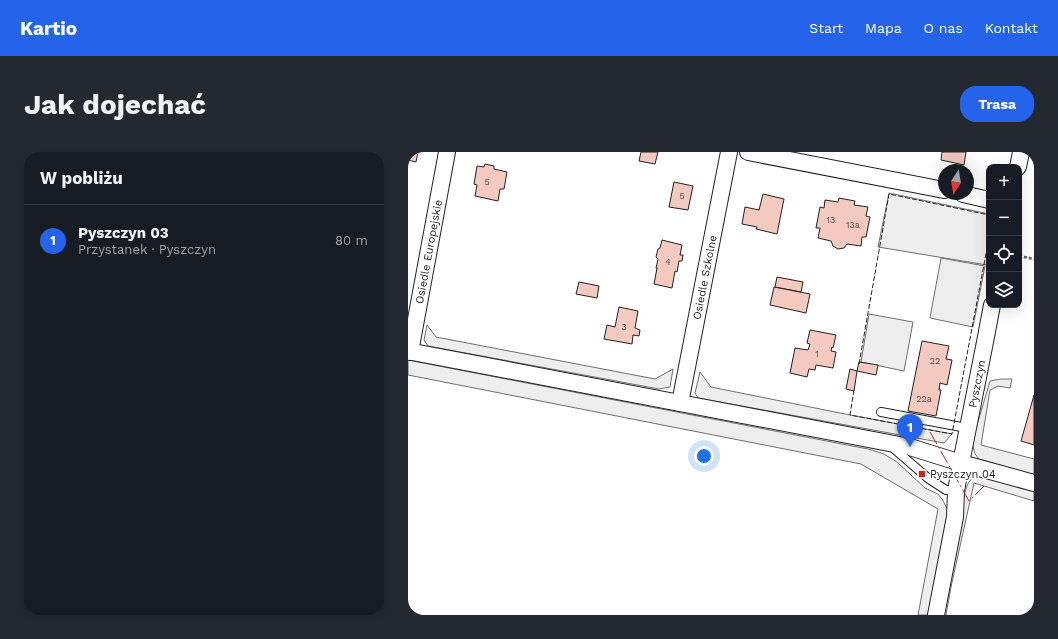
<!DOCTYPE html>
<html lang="pl">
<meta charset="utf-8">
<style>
body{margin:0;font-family:"Work Sans",sans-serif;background:#242831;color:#f1f3f6}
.controls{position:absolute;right:12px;top:12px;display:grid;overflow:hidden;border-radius:8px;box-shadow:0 4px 16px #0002}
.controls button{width:36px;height:36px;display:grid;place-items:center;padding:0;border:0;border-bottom:1px solid #363941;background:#171b24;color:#f1f3f6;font:20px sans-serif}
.compass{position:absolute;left:530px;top:12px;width:36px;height:36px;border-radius:50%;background:#171b24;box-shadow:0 4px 16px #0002;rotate:192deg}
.you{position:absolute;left:296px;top:304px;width:14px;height:14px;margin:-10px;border:3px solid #fff;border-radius:50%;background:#1a73e8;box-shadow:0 0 0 6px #1a73e833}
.badge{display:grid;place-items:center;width:26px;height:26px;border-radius:50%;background:#2563eb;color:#fff;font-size:13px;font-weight:700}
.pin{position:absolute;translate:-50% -33px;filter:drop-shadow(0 1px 2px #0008)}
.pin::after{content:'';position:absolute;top:21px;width:14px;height:12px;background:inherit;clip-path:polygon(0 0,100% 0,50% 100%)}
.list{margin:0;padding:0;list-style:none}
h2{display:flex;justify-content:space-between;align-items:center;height:52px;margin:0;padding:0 16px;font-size:17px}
h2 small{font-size:13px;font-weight:400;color:#9ea1a6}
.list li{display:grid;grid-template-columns:26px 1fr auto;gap:12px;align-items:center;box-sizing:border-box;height:72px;padding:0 16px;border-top:1px solid #363941}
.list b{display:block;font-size:15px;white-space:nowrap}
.list p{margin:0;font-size:13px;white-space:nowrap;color:#9ea1a6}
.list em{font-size:13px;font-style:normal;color:#9ea1a6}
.icon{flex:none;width:22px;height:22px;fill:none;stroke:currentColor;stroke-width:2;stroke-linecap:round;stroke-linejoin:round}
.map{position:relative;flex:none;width:626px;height:463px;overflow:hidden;border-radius:16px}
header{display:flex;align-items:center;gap:24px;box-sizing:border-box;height:56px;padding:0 20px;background:#2563eb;color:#fff}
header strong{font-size:19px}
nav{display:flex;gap:22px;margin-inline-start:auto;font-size:14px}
.intro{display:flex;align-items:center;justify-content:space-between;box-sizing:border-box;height:96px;padding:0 24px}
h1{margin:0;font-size:28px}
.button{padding:10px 18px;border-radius:16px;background:#2563eb;color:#fff;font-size:14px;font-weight:700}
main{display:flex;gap:24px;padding:0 24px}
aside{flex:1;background:#171b24;border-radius:16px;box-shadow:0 4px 16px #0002}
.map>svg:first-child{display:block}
.green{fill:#eee;stroke:#6f6f6f}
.parking{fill:#ededed;stroke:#6f6f6f}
.building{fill:#f3c9c0;stroke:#222}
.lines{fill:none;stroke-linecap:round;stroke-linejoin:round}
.lane-casing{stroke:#222;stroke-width:10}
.street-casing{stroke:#222;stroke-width:18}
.path{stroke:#646464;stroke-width:2.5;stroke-dasharray:3 2;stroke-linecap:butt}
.lane{stroke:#fff;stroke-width:8}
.street{stroke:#fff;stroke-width:16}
.fence{stroke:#222;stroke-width:1;stroke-dasharray:5 2;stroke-linecap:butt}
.power{stroke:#c62828;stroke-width:1;stroke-dasharray:14 3 2 3;stroke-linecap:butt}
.poi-dot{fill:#c62828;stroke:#fff;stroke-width:1.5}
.labels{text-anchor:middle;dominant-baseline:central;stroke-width:3;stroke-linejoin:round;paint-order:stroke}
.number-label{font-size:9px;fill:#564c4a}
.street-label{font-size:11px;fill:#222;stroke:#fff}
.poi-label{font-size:11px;fill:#222;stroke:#fff;text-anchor:start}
</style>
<header>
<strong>Kartio</strong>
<nav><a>Start</a><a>Mapa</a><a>O nas</a><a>Kontakt</a></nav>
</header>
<div class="intro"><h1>Jak dojechać</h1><a class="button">Trasa</a></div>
<main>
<aside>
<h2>W pobliżu<small></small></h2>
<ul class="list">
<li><span class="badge">1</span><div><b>Pyszczyn 03</b><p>Przystanek · Pyszczyn</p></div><em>80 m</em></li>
</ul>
</aside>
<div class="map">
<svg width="626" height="463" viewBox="0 0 626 463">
<rect width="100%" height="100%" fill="#fff"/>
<g class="green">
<polygon points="481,41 581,62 581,102 579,113 470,95"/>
<polygon points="461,162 505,170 496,219 453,210"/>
<polygon points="19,173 28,185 247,227 265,217 262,235 251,237 20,194 16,188"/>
<polygon points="0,208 460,297 476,302 489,310 517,336 530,342 534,347 540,358 521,463 510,463 530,357 453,312 0,223"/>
<polygon points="292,220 303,235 442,263 544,282 536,291 290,246 287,241"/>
<polygon points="593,227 604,227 602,236 590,234 582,238 573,293 626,307 626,323 571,307 567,302 564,290 582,229"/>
<path d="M 571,323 L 626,339 L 626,349 L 566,331 L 543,435 L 538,463 L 534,463 L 556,343 C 560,331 560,327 571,323 Z"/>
</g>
<polygon class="parking" points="533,106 577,114 565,175 522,166"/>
<g class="building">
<polygon points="0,0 10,0 8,10 0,8"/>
<polygon points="233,0 250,0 247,12 231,9"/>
<polygon points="534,0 558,0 556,13 533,8"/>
<polygon points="77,12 86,14 86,17 99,20 96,37 92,37 90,49 67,44 69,33 66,32 69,14 76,15"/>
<polygon points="266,30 285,34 280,58 261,55"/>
<polygon points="355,42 376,47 369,82 348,77 349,75 334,72 337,55 351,58"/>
<polygon points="431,46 447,49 446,53 460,55 458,64 462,65 458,85 454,85 453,94 439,92 436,96 430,97 425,94 423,89 410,86 412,76 408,76 412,55 416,56 417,48 430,50"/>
<polygon points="254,88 274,93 272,103 275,103 274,109 271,109 269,120 267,119 264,136 246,132 249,116 248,116 250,107 248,105 250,97 252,96"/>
<polygon points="369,125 395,130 393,140 367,135"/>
<polygon points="171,130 191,134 189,146 168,142"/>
<polygon points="366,135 402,142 398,161 362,153"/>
<polygon points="211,155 230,159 227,176 232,178 231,184 225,183 224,192 196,187 199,173 207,175"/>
<polygon points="402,178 428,183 425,196 424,195 423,199 428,200 425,216 408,213 407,218 401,217 399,225 382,221 387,196 400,198 402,192 399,191"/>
<polygon points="514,189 541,194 538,207 544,208 539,233 532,231 531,238 533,238 528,264 500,259"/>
<polygon points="451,210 470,213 468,223 449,219"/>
<polygon points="442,217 449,219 446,239 438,237"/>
<polygon points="626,243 626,293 613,289"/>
</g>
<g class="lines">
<defs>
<g id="lane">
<polyline points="473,260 559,276"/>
<polyline points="484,295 521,327 538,338 548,339"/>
</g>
<g id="street">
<polyline points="340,0 536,38"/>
<polyline points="610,15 613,0"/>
<polyline points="555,42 581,48"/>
<polyline points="0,199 502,295 553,311 626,331"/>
<path id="s1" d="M 2,200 L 39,0"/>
<path id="s2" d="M 272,251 L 321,0"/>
<path id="s3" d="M 528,463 L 547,365 L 548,339 L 553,311 L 577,190 L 584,153"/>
</g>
</defs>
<use href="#lane" class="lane-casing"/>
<use href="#street" class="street-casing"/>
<polyline class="path" points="611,104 626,107"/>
<use href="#lane" class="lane"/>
<use href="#street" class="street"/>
<g class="fence">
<polyline points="451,212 481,42 581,63"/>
<polyline points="446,238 442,263 544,282 581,86"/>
</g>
<polyline class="power" points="522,280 561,349 576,334"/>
</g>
<rect class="poi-dot" x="510" y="318" width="8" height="8" rx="2"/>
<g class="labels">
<g class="number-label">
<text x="79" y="30">5</text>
<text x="274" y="44">5</text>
<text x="423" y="68">13</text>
<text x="445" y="73">13a</text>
<text x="260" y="110">4</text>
<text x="216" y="175">3</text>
<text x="409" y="202">1</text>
<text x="527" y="209">22</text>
<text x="516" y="247">22a</text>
</g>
<g class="street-label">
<text stroke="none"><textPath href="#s1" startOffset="102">Osiedle Europejskie</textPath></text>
<text stroke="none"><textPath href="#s2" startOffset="128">Osiedle Szkolne</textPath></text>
<text stroke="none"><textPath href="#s3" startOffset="235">Pyszczyn</textPath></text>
</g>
<g class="poi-label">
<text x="522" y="322">Pyszczyn 04</text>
</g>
</g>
</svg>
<div class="controls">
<button>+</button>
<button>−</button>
<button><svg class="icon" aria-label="locate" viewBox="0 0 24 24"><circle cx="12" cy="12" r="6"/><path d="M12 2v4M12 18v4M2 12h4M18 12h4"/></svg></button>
<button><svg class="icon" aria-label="layers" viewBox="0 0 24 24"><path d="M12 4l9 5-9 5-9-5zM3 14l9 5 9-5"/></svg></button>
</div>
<svg class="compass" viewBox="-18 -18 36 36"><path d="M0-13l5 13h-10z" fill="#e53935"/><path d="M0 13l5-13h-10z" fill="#9ea1a6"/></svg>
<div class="you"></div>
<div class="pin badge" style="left:502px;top:295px">1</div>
</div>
</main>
